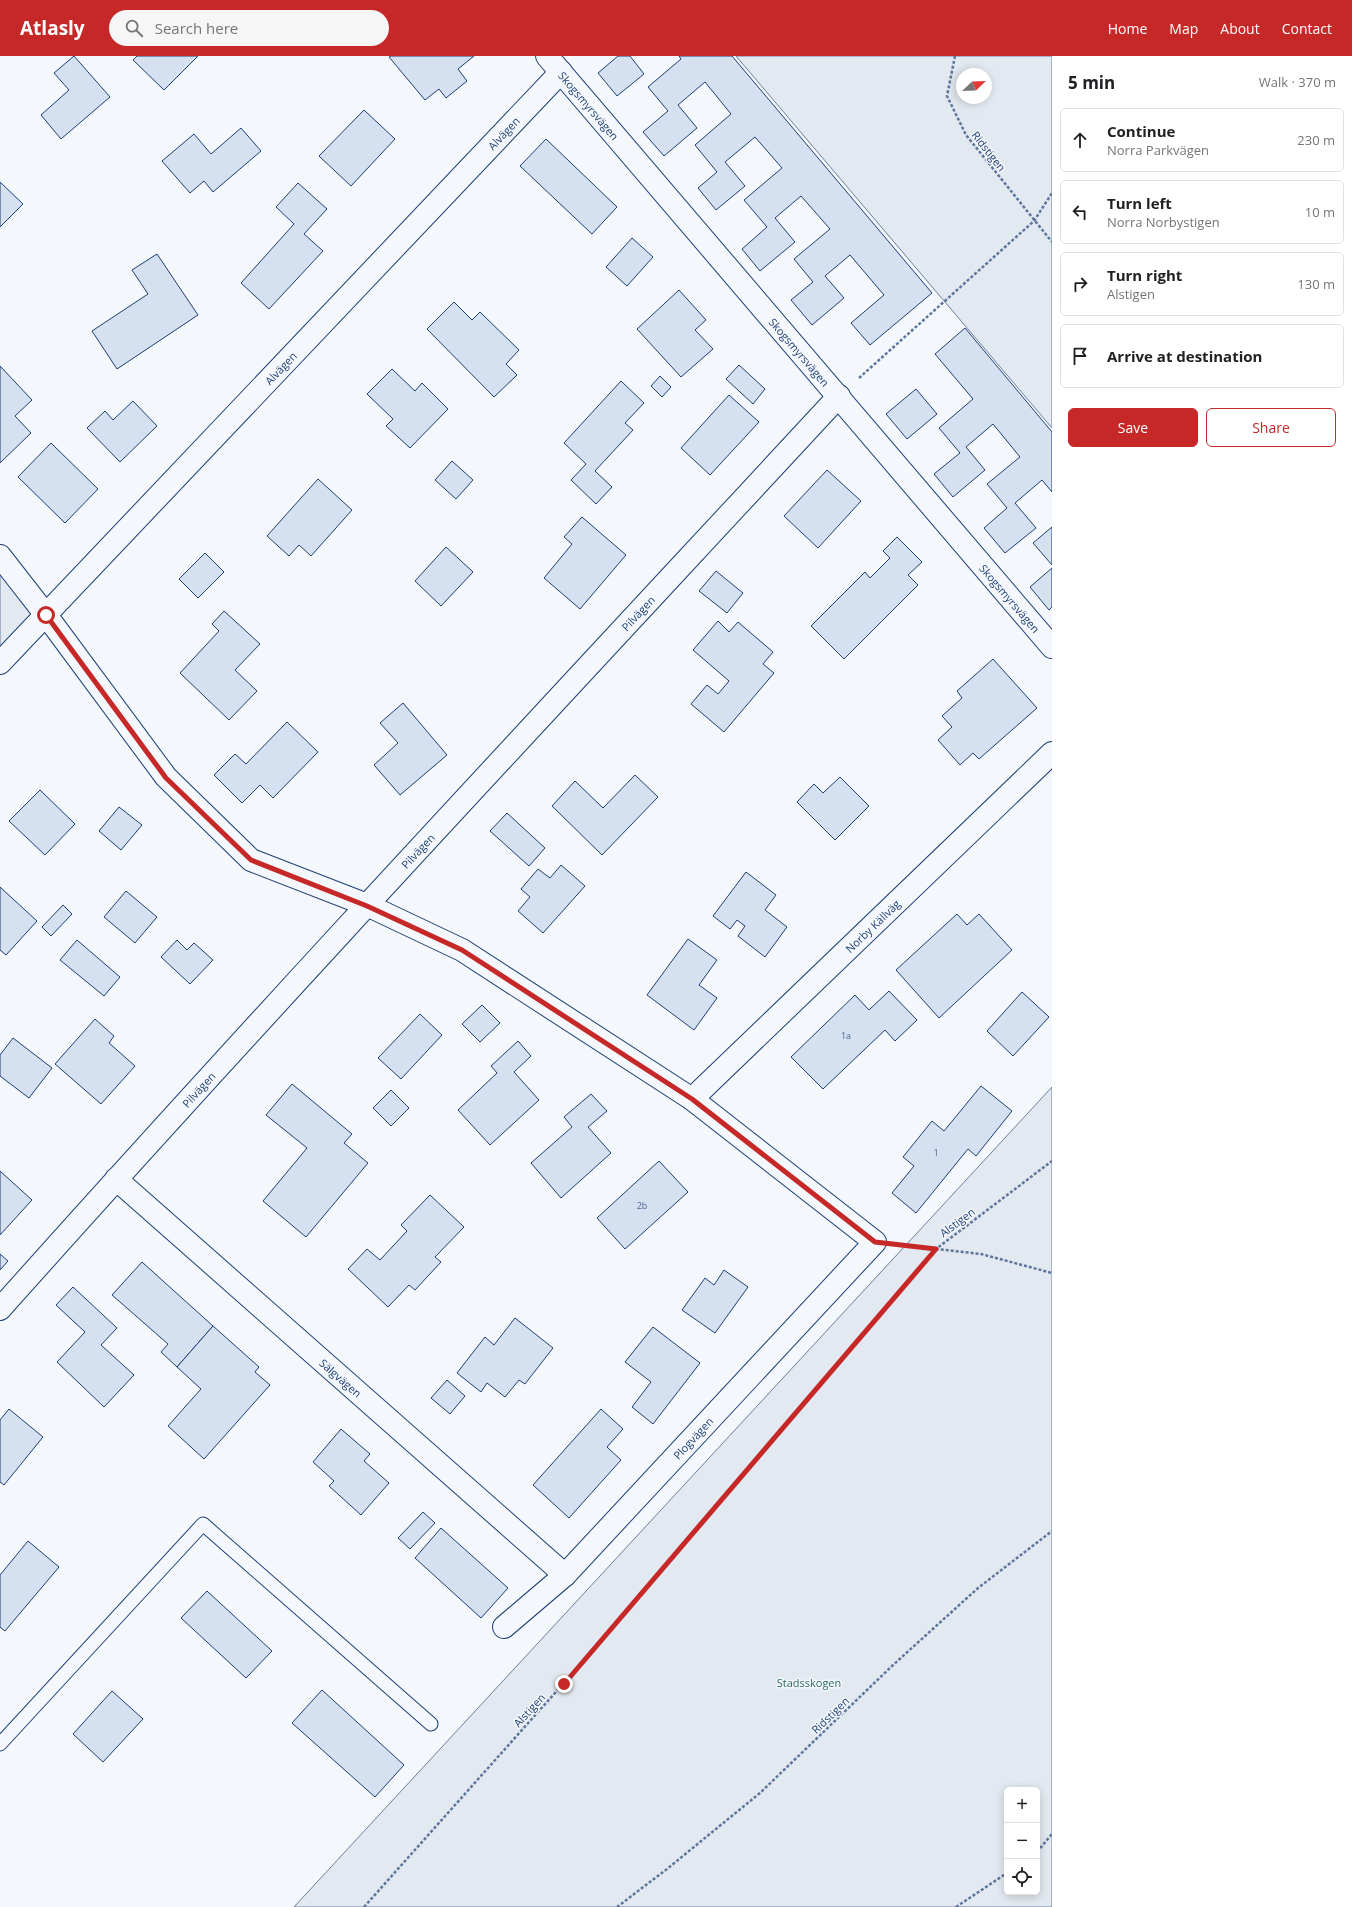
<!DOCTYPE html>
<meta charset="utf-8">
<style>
body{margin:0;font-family:"Open Sans",sans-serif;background:#f6f6f6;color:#202124}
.controls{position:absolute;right:12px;bottom:12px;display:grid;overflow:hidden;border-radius:6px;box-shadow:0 2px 10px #0003}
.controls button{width:36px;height:36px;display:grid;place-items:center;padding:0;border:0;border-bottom:1px solid #e0e0e0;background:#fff;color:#202124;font:20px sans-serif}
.compass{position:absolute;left:956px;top:12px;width:36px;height:36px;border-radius:50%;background:#fff;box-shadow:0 2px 10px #0003;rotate:67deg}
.stop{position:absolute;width:12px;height:12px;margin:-9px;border:3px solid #c62828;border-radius:50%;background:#fff}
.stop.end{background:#c62828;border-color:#fff;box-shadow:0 1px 4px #0008}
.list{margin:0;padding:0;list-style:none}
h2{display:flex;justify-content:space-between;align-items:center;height:52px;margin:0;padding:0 16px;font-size:17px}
h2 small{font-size:13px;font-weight:400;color:#757577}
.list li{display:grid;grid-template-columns:26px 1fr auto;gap:12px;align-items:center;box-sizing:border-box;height:64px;margin:0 8px 8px;padding:0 8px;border:1px solid #e0e0e0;border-radius:6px}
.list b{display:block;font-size:15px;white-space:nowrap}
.list p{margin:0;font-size:13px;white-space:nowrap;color:#757577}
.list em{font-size:13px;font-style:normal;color:#757577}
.actions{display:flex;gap:8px;padding:12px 16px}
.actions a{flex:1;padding:9px 0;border:1px solid #c62828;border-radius:6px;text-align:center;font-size:14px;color:#c62828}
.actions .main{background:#c62828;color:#fff}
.icon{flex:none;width:22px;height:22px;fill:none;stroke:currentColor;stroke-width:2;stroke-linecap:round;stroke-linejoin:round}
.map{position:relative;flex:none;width:1052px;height:1851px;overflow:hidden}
header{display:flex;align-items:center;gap:24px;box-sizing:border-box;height:56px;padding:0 20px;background:#c62828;color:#fff}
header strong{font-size:19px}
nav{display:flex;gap:22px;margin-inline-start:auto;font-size:14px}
.search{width:280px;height:36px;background:#f6f6f6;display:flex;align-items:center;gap:10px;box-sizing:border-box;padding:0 14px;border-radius:22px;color:#757577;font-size:15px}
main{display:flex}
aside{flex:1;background:#fff}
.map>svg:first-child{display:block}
.green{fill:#e3e9f0;stroke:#687fa3;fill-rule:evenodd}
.building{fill:#d5e0f0;stroke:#1d3f73}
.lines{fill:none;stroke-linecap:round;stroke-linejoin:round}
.service-casing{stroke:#1d3f73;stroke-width:15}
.minor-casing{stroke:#1d3f73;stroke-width:24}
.path{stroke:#5e769c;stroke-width:2.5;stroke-dasharray:3 2;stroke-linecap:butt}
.service{stroke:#f4f7fb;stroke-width:13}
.minor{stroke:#f4f7fb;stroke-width:22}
.route{stroke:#c62828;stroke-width:5}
.labels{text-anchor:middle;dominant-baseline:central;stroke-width:3;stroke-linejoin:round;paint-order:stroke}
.number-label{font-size:9px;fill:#4b6792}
.street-label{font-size:11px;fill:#1d3f73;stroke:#f4f7fb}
.park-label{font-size:11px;fill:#2c6c60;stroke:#f4f7fb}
</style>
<header>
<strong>Atlasly</strong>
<div class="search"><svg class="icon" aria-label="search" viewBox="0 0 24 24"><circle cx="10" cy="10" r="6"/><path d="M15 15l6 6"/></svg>Search here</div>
<nav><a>Home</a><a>Map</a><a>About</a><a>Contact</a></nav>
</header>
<main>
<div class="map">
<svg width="1052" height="1851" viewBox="0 0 1052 1851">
<rect width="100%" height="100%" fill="#f4f7fb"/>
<g class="green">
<path d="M 736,0 L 1052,0 L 1052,372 ZM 962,18 L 986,18 L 986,42 L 962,42 Z"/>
<polygon points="0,500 46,559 0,607"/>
<path d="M 1052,1031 L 1052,1851 L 294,1851 ZM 1007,1734 L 1037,1734 L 1037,1836 L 1007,1836 Z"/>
</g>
<g class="building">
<polygon points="74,0 110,41 61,83 41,59 69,34 54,17"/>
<polygon points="137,0 198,0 164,34 133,4"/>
<polygon points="391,0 474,0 458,13 467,25 446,42 439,33 425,44 389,1"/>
<polygon points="618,0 630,0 644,18 617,40 598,17"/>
<polygon points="679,0 732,0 932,237 870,289 851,267 884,239 850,199 825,220 844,242 812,269 791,244 813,226 794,203 830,173 801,140 775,162 795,186 760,215 742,193 767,171 744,144 782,112 755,81 725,106 745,130 716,154 698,132 717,116 695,89 731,58 705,26 678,49 697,72 664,100 643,76 668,55 648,31 681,3"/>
<polygon points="364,54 395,83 351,130 319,100"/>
<polygon points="241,72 261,95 213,136 204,125 190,137 162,105 194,78 211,98"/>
<polygon points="546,83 617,151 592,178 520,110"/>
<polygon points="0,126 23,148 0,171"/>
<polygon points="298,127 327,153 304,178 323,195 269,253 241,227 294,168 276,151"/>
<polygon points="632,182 653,201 627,230 606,211"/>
<polygon points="157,198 198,259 117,313 92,275 148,238 132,214"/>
<polygon points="679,234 706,264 695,274 713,293 681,321 637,273"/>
<polygon points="454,246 472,264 480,256 519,294 506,308 517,319 494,341 427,273"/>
<polygon points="965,272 1052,376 1052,436 1042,424 1015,447 1036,472 1005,497 984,472 1007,452 987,428 1020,401 993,368 966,391 985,414 953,441 934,418 960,397 939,372 973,343 935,298"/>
<polygon points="739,309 765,333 753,348 726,323"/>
<polygon points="0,310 32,344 15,360 31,377 0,407"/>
<polygon points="392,313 415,335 422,327 448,353 410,392 386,370 393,363 367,338"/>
<polygon points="660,320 671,331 662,341 651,330"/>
<polygon points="621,325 644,347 625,367 633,374 595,415 612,431 596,448 571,424 586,408 564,387"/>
<polygon points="916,333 937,358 907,383 886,358"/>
<polygon points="729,339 759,366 710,419 681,392"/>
<polygon points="133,345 157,370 120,406 87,372 105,355 113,364"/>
<polygon points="51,387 98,433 65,467 18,421"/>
<polygon points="452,405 473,424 456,443 435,424"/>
<polygon points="827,414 861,445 818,492 784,460"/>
<polygon points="318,423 352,454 311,500 299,489 289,500 267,480"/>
<polygon points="582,461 626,499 580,553 544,522 572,488 564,481"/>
<polygon points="1052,471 1052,509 1033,487"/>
<polygon points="897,481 922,506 908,519 918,529 844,603 811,570 865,516 870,522 890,502 883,495"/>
<polygon points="446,491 473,516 441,550 415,525"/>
<polygon points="205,497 224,516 198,542 179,523"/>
<polygon points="1052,512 1052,551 1049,554 1030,531"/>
<polygon points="716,515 743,537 727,557 699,535"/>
<polygon points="224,555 260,588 235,614 257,635 229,664 180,617 219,575 212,568"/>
<polygon points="718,565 729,576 738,566 773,596 763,608 774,617 724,676 691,648 707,629 718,638 729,625 693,594"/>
<polygon points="993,603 1037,652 979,703 973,697 960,709 938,684 952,671 942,660 962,642 957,635"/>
<polygon points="403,647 447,699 400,739 374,709 398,687 380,667"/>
<polygon points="287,666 318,696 273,742 260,729 242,747 214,719 235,698 246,708"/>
<polygon points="635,719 658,741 602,799 552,750 575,725 603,752"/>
<polygon points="840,721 869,750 835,784 797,746 814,728 823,737"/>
<polygon points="40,734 75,768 45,799 9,765"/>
<polygon points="119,751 142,769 121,794 99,775"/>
<polygon points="507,757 545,792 529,810 490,775"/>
<polygon points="561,809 585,830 543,877 518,855 530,841 521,833 538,813 550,822"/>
<polygon points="746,816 776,839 765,854 787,871 765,901 738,880 745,870 737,864 730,873 713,860"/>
<polygon points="0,831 37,865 6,899 0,894"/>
<polygon points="126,835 157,861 135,887 104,861"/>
<polygon points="63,849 72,858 51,880 42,871"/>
<polygon points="957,858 967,869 979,858 1012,894 939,962 896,914"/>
<polygon points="688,883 717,904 699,929 717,942 694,974 647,939"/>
<polygon points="77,884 120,921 104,940 60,904"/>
<polygon points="177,884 187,894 194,887 213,904 190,928 161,901"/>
<polygon points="889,935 917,964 895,985 885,974 823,1033 791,1001 855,939 869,954"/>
<polygon points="1022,936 1049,961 1013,1000 987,975"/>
<polygon points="482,949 500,967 480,986 462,968"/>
<polygon points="420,958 442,979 401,1023 378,1002"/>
<polygon points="95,963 114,980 109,987 135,1010 101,1048 55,1008"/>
<polygon points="13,982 52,1012 29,1042 0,1020 0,999"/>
<polygon points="518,985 531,1000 514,1016 539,1044 490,1089 458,1054 497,1017 491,1010"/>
<polygon points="292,1028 352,1078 344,1087 368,1107 306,1181 263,1145 307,1092 266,1059"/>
<polygon points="981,1030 1012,1055 976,1100 968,1093 916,1157 892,1137 914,1110 903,1101 932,1065 944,1075"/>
<polygon points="391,1034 409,1052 391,1070 373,1052"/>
<polygon points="591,1038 607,1055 588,1071 611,1097 561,1142 531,1107 572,1071 564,1061"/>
<polygon points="659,1105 688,1136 625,1193 597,1162"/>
<polygon points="0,1115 32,1144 0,1179"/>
<polygon points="430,1139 464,1171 435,1201 441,1206 415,1234 409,1229 388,1251 348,1213 367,1193 380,1204 407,1175 401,1169"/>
<polygon points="0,1198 8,1205 0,1214"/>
<polygon points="142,1206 213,1270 177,1311 161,1296 168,1288 112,1239"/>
<polygon points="724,1214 748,1231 715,1277 682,1254 705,1222 714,1229"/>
<polygon points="73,1231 117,1272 101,1289 134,1319 104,1351 57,1306 85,1276 56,1249"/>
<polygon points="515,1262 553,1292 525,1328 519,1324 505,1341 487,1327 481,1336 457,1317 485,1281 494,1289"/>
<polygon points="213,1270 259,1311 255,1316 270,1329 204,1403 168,1370 201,1333 177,1311"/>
<polygon points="653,1271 700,1307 653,1368 632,1351 651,1326 625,1306"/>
<polygon points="447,1324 465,1340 450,1358 431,1342"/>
<polygon points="9,1353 43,1381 4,1429 0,1426 0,1364"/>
<polygon points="601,1353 623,1373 607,1391 621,1404 569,1462 533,1429"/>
<polygon points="341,1373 370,1398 364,1405 389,1427 361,1459 329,1430 334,1425 313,1406"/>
<polygon points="423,1456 435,1467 410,1493 398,1482"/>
<polygon points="441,1472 508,1532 481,1562 415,1502"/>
<polygon points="28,1485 59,1511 5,1575 0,1571 0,1519"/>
<polygon points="207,1535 272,1595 246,1622 181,1562"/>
<polygon points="322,1634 404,1709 375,1741 292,1667"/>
<polygon points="112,1635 143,1663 103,1706 73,1678"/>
</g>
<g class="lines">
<defs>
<polyline id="service" points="0,1688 203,1468 431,1668"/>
<g id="minor">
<path id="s1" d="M 547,0 L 1052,591"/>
<polyline points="0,500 46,559 166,721 251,804 367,849 462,894 692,1043 875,1186 565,1519 504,1571"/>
<path id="s2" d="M 0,607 L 561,16"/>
<path id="s3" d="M 692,1043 L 1052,697"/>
<path id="s4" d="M 116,1123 L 565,1519"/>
<path id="s5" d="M 0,1253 C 275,945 558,643 839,340"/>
</g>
</defs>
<use href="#service" class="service-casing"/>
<use href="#minor" class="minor-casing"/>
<g class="path">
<polyline points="955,0 947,40 966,79 1052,186"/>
<polyline points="859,322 1034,165 1052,137"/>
<polyline points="901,1189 981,1198 1052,1217"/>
<polyline points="1037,1796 1052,1778"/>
<polyline points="364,1851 563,1628 936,1193 1052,1105"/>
<polyline points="617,1851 667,1813 760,1737 892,1610 978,1532 1052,1475"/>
<polyline points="956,1851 1007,1817"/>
</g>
<use href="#service" class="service"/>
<use href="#minor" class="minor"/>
</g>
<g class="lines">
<polyline class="route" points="46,559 166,722 251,804 367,850 462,894 692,1043 875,1186 936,1193 564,1628"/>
</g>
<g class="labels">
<g class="number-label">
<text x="846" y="979">1a</text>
<text x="936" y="1096">1</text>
<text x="642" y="1149">2b</text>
</g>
<g class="street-label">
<text stroke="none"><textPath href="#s1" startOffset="65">Skogsmyrsvägen</textPath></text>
<text stroke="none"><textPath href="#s2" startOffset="731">Alvägen</textPath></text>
<text transform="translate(989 95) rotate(52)">Ridstigen</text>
<text stroke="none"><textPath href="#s1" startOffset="389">Skogsmyrsvägen</textPath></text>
<text stroke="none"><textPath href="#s2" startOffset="407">Alvägen</textPath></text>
<text stroke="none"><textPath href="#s1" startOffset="713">Skogsmyrsvägen</textPath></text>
<text stroke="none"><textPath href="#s5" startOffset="944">Pilvägen</textPath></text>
<text stroke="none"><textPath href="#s5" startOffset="620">Pilvägen</textPath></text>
<text stroke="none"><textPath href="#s3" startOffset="250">Norby Källväg</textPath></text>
<text stroke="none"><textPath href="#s5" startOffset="296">Pilvägen</textPath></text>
<text transform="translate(957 1166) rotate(-37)">Alstigen</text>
<text stroke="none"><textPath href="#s4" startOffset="300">Sälgvägen</textPath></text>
<text transform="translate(693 1382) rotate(-47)">Plogvägen</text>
<text transform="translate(529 1654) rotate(-48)">Alstigen</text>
<text transform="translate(830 1659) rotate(-44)">Ridstigen</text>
</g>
<g class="park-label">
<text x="809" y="1626">Stadsskogen</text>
</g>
</g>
</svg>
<div class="controls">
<button>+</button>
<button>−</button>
<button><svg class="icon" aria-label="locate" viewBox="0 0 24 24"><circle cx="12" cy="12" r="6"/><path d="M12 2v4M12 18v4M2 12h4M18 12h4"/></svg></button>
</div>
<svg class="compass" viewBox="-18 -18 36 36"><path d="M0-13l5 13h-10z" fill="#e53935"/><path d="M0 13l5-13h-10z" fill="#757577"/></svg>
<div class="stop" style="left:46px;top:559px"></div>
<div class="stop end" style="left:564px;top:1628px"></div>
</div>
<aside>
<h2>5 min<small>Walk · 370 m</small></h2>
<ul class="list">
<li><svg class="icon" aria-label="ahead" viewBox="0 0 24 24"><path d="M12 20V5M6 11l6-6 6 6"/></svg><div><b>Continue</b><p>Norra Parkvägen</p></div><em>230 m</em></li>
<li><svg class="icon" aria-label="left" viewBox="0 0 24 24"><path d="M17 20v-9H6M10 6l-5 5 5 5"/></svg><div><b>Turn left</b><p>Norra Norbystigen</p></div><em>10 m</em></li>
<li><svg class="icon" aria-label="right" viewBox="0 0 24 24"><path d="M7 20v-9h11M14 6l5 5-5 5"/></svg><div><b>Turn right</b><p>Alstigen</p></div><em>130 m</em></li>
<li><svg class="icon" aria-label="arrive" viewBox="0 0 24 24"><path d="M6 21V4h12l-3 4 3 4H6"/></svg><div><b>Arrive at destination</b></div></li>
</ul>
<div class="actions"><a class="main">Save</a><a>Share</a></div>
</aside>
</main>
